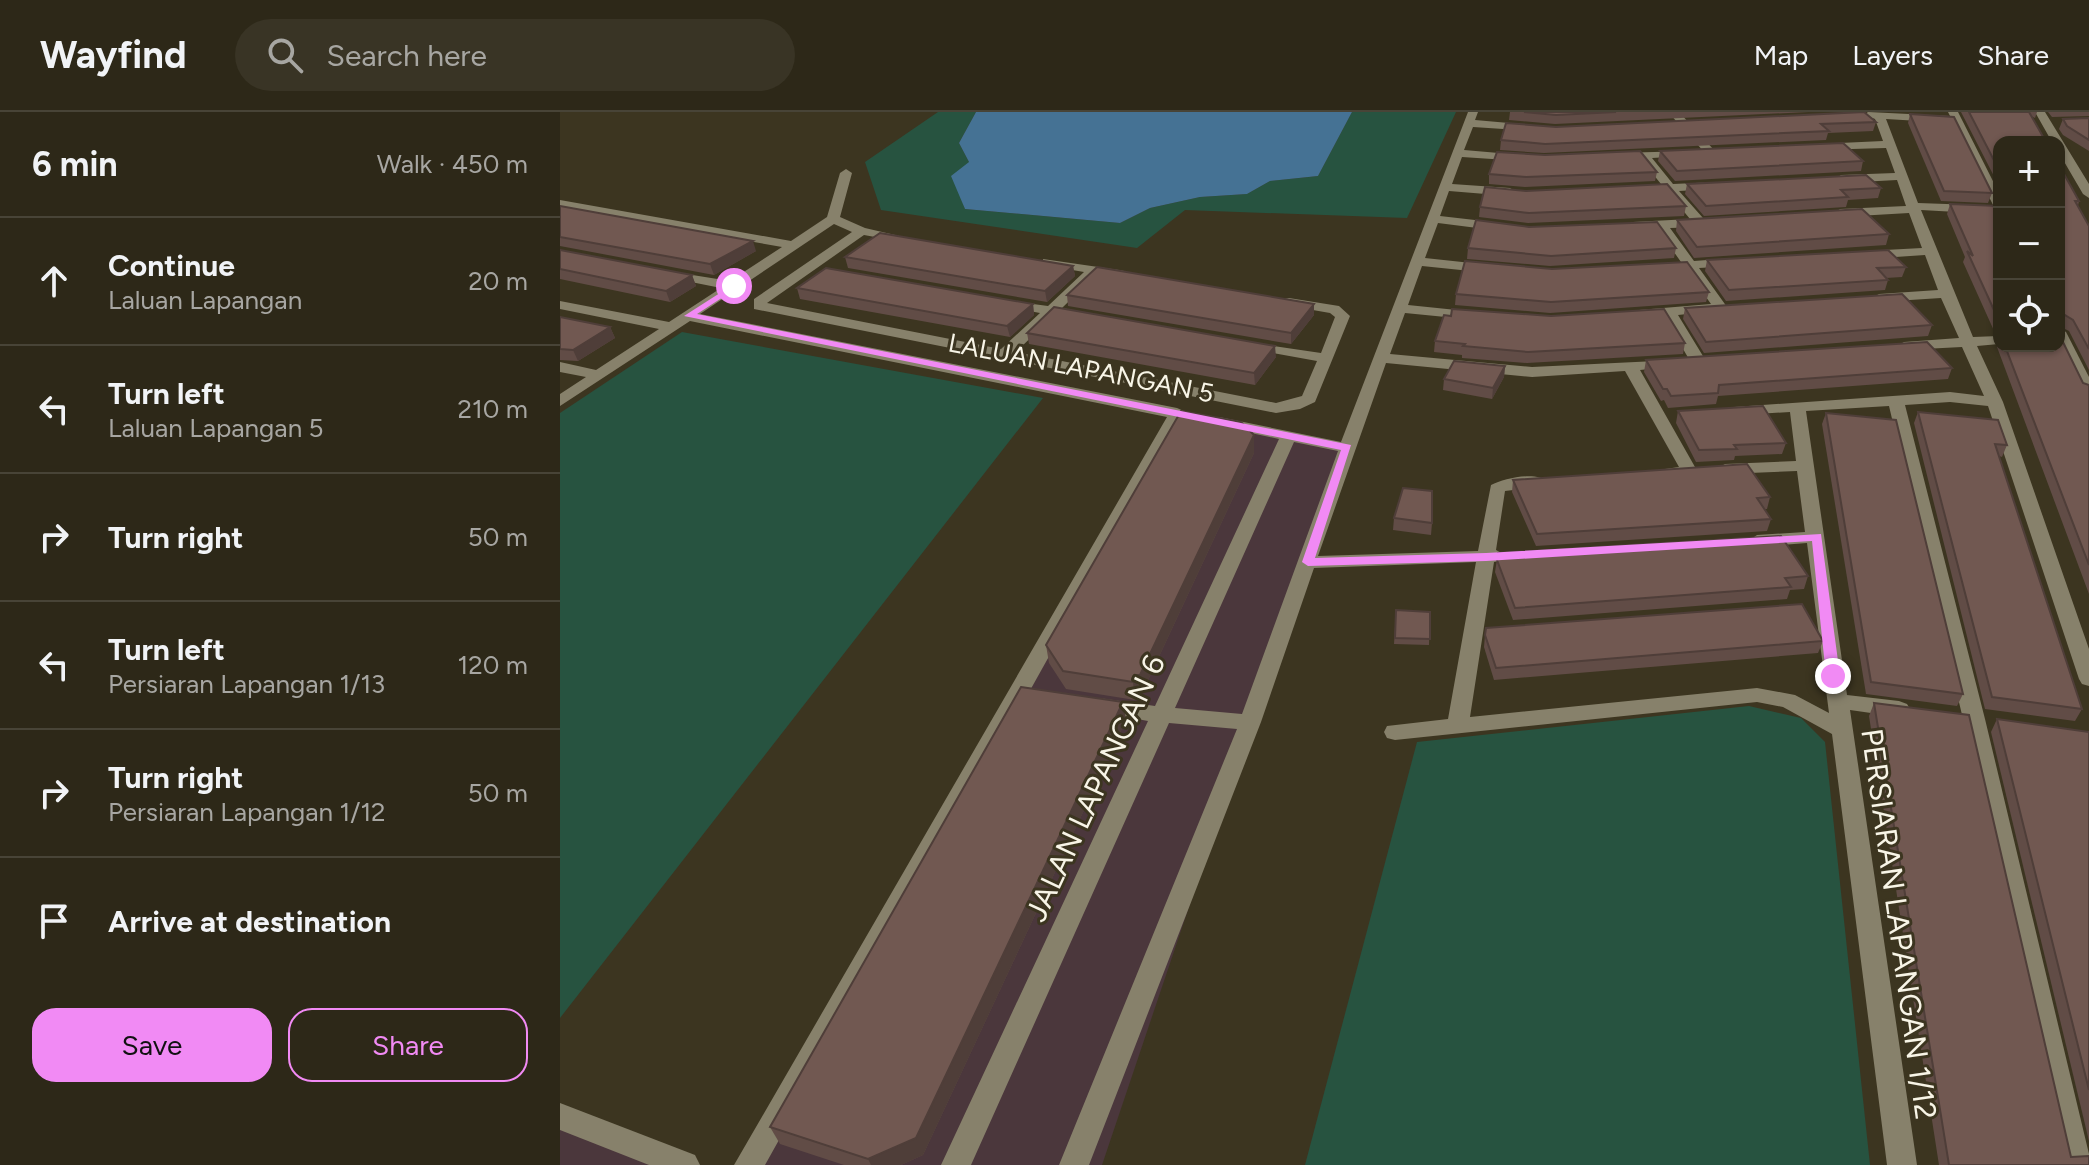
<!DOCTYPE html>
<meta charset="utf-8">
<style>
body{margin:0;font-family:Figtree,sans-serif;background:#393425;color:#f1f3f6}
.controls{position:absolute;right:24px;top:24px;display:grid;overflow:hidden;border-radius:16px;box-shadow:0 2px 6px #0004}
.controls button{width:72px;height:72px;display:grid;place-items:center;padding:0;border:0;border-bottom:2px solid #484437;background:#2d2818;color:#f1f3f6;font:40px sans-serif}
.stop{position:absolute;width:24px;height:24px;margin:-18px;border:6px solid #f18af4;border-radius:50%;background:#fff}
.stop.end{background:#f18af4;border-color:#fff;box-shadow:0 2px 8px #0008}
.list{margin:0;padding:0;list-style:none}
h2{display:flex;justify-content:space-between;align-items:center;height:104px;margin:0;padding:0 32px;font-size:34px}
h2 small{font-size:26px;font-weight:400;color:#a7a6a2}
.list li{display:grid;grid-template-columns:52px 1fr auto;gap:24px;align-items:center;box-sizing:border-box;height:128px;padding:0 32px;border-top:2px solid #484437}
.list b{display:block;font-size:30px;white-space:nowrap}
.list p{margin:0;font-size:26px;white-space:nowrap;color:#a7a6a2}
.list em{font-size:26px;font-style:normal;color:#a7a6a2}
.actions{display:flex;gap:16px;padding:24px 32px}
.actions a{flex:1;padding:18px 0;border:2px solid #f18af4;border-radius:24px;text-align:center;font-size:28px;color:#f18af4}
.actions .main{background:#f18af4;color:#111}
.icon{flex:none;width:44px;height:44px;fill:none;stroke:currentColor;stroke-width:2;stroke-linecap:round;stroke-linejoin:round}
.map{position:relative;flex:none;width:1529px;height:1053px;overflow:hidden}
header{display:flex;align-items:center;gap:48px;box-sizing:border-box;height:112px;padding:0 40px;background:#2d2818;border-bottom:2px solid #484437}
header strong{font-size:38px}
nav{display:flex;gap:44px;margin-inline-start:auto;font-size:28px}
.search{width:560px;height:72px;background:#393425;display:flex;align-items:center;gap:20px;box-sizing:border-box;padding:0 28px;border-radius:44px;color:#a7a6a2;font-size:30px}
main{display:flex}
aside{flex:1;background:#2d2818}
.map>svg:first-child{display:block}
.commercial{fill:#4b373c}
.green{fill:#275340}
.water{fill:#457294}
.lines{fill:none;stroke-linecap:round;stroke-linejoin:round}
.minor{fill:#87816b;fill-rule:evenodd}
.wall{fill:#614c46}
.shaded-wall{fill:#4f3e39}
.building{fill:#715851;stroke:#4f3e39;stroke-width:2}
.route{fill:#f18af4}
.labels{text-anchor:middle;dominant-baseline:central;stroke-width:6;stroke-linejoin:round;paint-order:stroke}
.far-street-label{font-size:26px;fill:#f8f5e7;stroke:#3c3520}
.street-label{font-size:30px;fill:#f8f5e7;stroke:#3c3520}
</style>
<header>
<strong>Wayfind</strong>
<div class="search"><svg class="icon" aria-label="search" viewBox="0 0 24 24"><circle cx="10" cy="10" r="6"/><path d="M15 15l6 6"/></svg>Search here</div>
<nav><a>Map</a><a>Layers</a><a>Share</a></nav>
</header>
<main>
<aside>
<h2>6 min<small>Walk · 450 m</small></h2>
<ul class="list">
<li><svg class="icon" aria-label="ahead" viewBox="0 0 24 24"><path d="M12 20V5M6 11l6-6 6 6"/></svg><div><b>Continue</b><p>Laluan Lapangan</p></div><em>20 m</em></li>
<li><svg class="icon" aria-label="left" viewBox="0 0 24 24"><path d="M17 20v-9H6M10 6l-5 5 5 5"/></svg><div><b>Turn left</b><p>Laluan Lapangan 5</p></div><em>210 m</em></li>
<li><svg class="icon" aria-label="right" viewBox="0 0 24 24"><path d="M7 20v-9h11M14 6l5 5-5 5"/></svg><div><b>Turn right</b></div><em>50 m</em></li>
<li><svg class="icon" aria-label="left" viewBox="0 0 24 24"><path d="M17 20v-9H6M10 6l-5 5 5 5"/></svg><div><b>Turn left</b><p>Persiaran Lapangan 1/13</p></div><em>120 m</em></li>
<li><svg class="icon" aria-label="right" viewBox="0 0 24 24"><path d="M7 20v-9h11M14 6l5 5-5 5"/></svg><div><b>Turn right</b><p>Persiaran Lapangan 1/12</p></div><em>50 m</em></li>
<li><svg class="icon" aria-label="arrive" viewBox="0 0 24 24"><path d="M6 21V4h12l-3 4 3 4H6"/></svg><div><b>Arrive at destination</b></div></li>
</ul>
<div class="actions"><a class="main">Save</a><a>Share</a></div>
</aside>
<div class="map">
<svg width="1529" height="1053" viewBox="0 0 1529 1053">
<rect width="100%" height="100%" fill="#3c3520"/>
<g class="commercial">
<polygon points="614,305 784,335 542,1053 186,1053"/>
<polygon points="0,1003 129,1053 0,1053"/>
</g>
<g class="green">
<polygon points="378,0 416,0 399,31 409,50 400,83 405,97 560,111 590,96 640,85 687,82 710,69 758,64 792,0 896,0 847,106 625,98 577,136 321,98 305,50"/>
<polygon points="122,220 483,286 0,906 0,301"/>
<polygon points="1189,594 1241,606 1265,630 1310,1053 745,1053 857,630"/>
</g>
<polygon class="water" points="416,0 792,0 758,64 710,69 687,82 640,85 590,96 560,111 405,97 391,64 409,50 399,31"/>
<g class="lines">
<g class="minor">
<path d="M 908,0 L 918,0 L 915,8 L 973,13 L 979,16 L 973,19 L 913,15 L 904,38 L 962,43 L 968,46 L 962,49 L 902,45 L 892,72 L 950,76 L 956,80 L 950,84 L 889,79 L 880,104 L 941,111 L 947,115 L 941,119 L 878,111 L 865,146 L 930,153 L 937,157 L 930,161 L 862,154 L 848,193 L 916,200 L 923,204 L 916,208 L 845,201 L 830,242 L 972,255 L 1117,248 L 1117,254 L 1080,258 L 1135,355 L 1129,365 L 1098,366 L 1095,362 L 1098,358 L 1119,355 L 1065,259 L 972,265 L 826,251 L 758,444 L 918,439 L 931,373 C 945,366 976,359 989,370 L 980,375 L 945,379 L 936,438 L 947,444 L 945,448 L 934,450 L 910,605 L 1197,576 L 1235,583 L 1269,601 L 1247,431 L 1197,435 L 1188,429 L 1197,423 L 1245,420 L 1237,359 L 1165,362 L 1156,357 L 1165,352 L 1236,349 L 1230,300 L 1180,303 L 1172,298 L 1174,295 L 1390,280 L 1424,284 L 1402,235 L 1344,238 L 1337,234 L 1344,230 L 1399,226 L 1381,186 L 1319,190 L 1312,186 L 1319,182 L 1378,178 L 1365,143 L 1306,147 L 1299,143 L 1306,139 L 1362,136 L 1349,101 L 1280,105 L 1274,101 L 1280,97 L 1346,94 L 1337,68 L 1281,71 L 1275,67 L 1281,63 L 1335,61 L 1326,36 L 1258,38 L 1252,35 L 1258,32 L 1323,29 L 1315,7 L 1304,3 L 1308,0 L 1390,4 L 1388,0 L 1398,0 L 1439,81 L 1439,97 L 1433,93 L 1393,11 L 1326,7 L 1358,91 L 1415,93 L 1421,97 L 1415,101 L 1361,98 L 1413,225 L 1439,224 L 1439,232 L 1417,234 L 1443,290 L 1529,537 L 1529,574 L 1522,572 L 1519,567 L 1428,294 L 1390,290 L 1345,293 L 1425,607 L 1529,1042 L 1529,1053 L 1502,1053 L 1403,607 L 1329,294 L 1246,299 L 1287,583 L 1339,589 L 1347,592 L 1350,597 L 1347,602 L 1339,605 L 1290,598 L 1357,1053 L 1327,1053 L 1272,622 L 1223,595 L 1197,590 L 835,628 L 827,626 L 824,620 L 827,614 L 888,607 L 916,450 L 754,456 L 701,610 L 529,1053 L 499,1053 L 677,617 L 609,611 L 411,1053 L 381,1053 L 588,609 L 539,600 L 532,598 L 528,593 L 532,588 L 539,586 L 595,594 L 719,327 L 653,313 L 651,310 L 659,305 L 781,330 ZM 734,330 L 778,339 L 682,602 L 615,596 Z"/>
<polygon points="1108,0 1119,0 1154,38 1154,42 1146,42"/>
<polygon points="1475,0 1485,0 1529,72 1529,86 1523,82 1499,41 1499,30 1492,30"/>
<polygon points="1130,39 1130,43 1126,44 1092,46 1113,72 1157,70 1157,76 1153,77 1119,79 1143,106 1151,110 1140,115 1110,116 1134,149 1174,146 1181,150 1174,154 1139,156 1167,195 1165,198 1118,203 1146,249 1138,254 1130,249 1104,204 1079,206 1072,202 1079,198 1151,192 1126,157 1097,158 1097,152 1121,150 1097,116 1073,118 1067,114 1073,110 1130,107 1107,79 1081,80 1081,74 1101,72 1080,46 1058,47 1052,44 1058,41"/>
<polygon points="286,57 292,61 280,105 305,116 348,126 342,130 304,123 207,191 441,237 480,201 442,194 442,188 488,194 524,160 483,153 483,147 559,158 564,159 564,165 537,162 502,196 523,200 523,206 494,203 456,240 716,291 742,284 757,249 686,236 686,230 761,241 775,205 770,201 724,193 724,187 729,186 779,194 790,204 755,290 740,297 716,301 194,197 194,187 292,120 274,112 140,202 617,296 635,304 633,307 621,308 205,1053 174,1053 607,305 130,209 0,294 0,282 26,265 0,260 0,250 36,258 99,217 0,197 0,189 109,210 161,176 101,164 101,158 170,169 222,135 0,96 0,88 231,129 267,105 280,61"/>
<polygon points="1499,216 1506,220 1529,265 1529,286 1521,281 1498,234"/>
<polygon points="0,991 135,1043 140,1053 89,1053 0,1018"/>
</g>
</g>
<g class="wall">
<polygon points="950,0 1249,0 995,12 949,8"/>
<polygon points="1401,0 1477,0 1475,6 1471,4 1439,30 1439,74"/>
<polygon points="1488,0 1529,0 1529,4 1492,5"/>
<polygon points="1350,2 1432,81 1428,91 1381,89 1348,11"/>
<polygon points="1529,6 1529,39 1503,23 1499,17 1503,7"/>
<polygon points="1316,10 1313,19 1268,21 1266,28 984,41 940,38 941,28 996,15"/>
<polygon points="1100,39 1303,49 1301,59 1115,69 1098,49"/>
<polygon points="1499,53 1519,89 1518,94 1529,114 1529,258 1509,219 1501,215 1500,224 1523,271 1529,273 1529,482 1437,235 1439,231 1439,234 1499,234"/>
<polygon points="1097,60 1095,69 965,75 929,72 929,62"/>
<polygon points="1127,72 1321,76 1318,86 1288,88 1286,95 1144,104 1125,82"/>
<polygon points="1390,92 1439,94 1439,223 1435,221 1403,150 1405,145 1387,102"/>
<polygon points="0,94 196,139 154,163 0,134"/>
<polygon points="1126,94 1124,104 968,111 919,105 920,95"/>
<polygon points="1117,108 1329,122 1326,133 1134,146 1116,119"/>
<polygon points="908,136 1116,136 1114,146 990,154 907,147"/>
<polygon points="0,138 132,163 136,174 110,190 0,167"/>
<polygon points="285,145 513,154 515,164 487,190 288,156"/>
<polygon points="1147,148 1346,155 1342,165 1326,166 1328,168 1325,178 1166,189 1145,159"/>
<polygon points="237,176 473,192 474,203 450,225 240,187"/>
<polygon points="1149,180 1146,190 990,201 895,193 896,182"/>
<polygon points="507,183 754,203 731,232 508,194"/>
<polygon points="1125,196 1372,213 1368,224 1144,241 1123,207"/>
<polygon points="0,205 50,215 55,226 18,249 0,248"/>
<polygon points="467,221 716,245 695,273 469,232"/>
<polygon points="875,229 1125,231 1123,242 967,251 902,246 902,243 874,240"/>
<polygon points="1086,248 1392,256 1388,267 1158,284 1156,292 1108,296 1104,288 1101,289 1084,260"/>
<polygon points="945,254 944,265 932,287 883,278 884,267"/>
<polygon points="1118,299 1226,331 1222,342 1175,344 1174,348 1136,350 1116,311"/>
<polygon points="1358,300 1447,333 1442,345 1439,344 1522,597 1515,609 1425,597 1354,311"/>
<polygon points="1266,301 1403,582 1397,594 1306,582 1262,312"/>
<polygon points="694,323 694,341 582,581 579,581 575,588 506,577 489,551 486,533"/>
<polygon points="953,368 1210,385 1207,397 1204,397 1211,407 1207,419 976,434 952,380"/>
<polygon points="834,406 872,411 871,423 833,418"/>
<polygon points="938,441 1248,464 1244,477 1230,478 1227,487 953,508 935,460"/>
<polygon points="836,498 870,500 869,533 834,532"/>
<polygon points="925,523 1263,529 1258,541 934,568 924,535"/>
<polygon points="563,590 566,608 363,1043 341,1053 284,1053 220,1032 210,1015"/>
<polygon points="1314,591 1511,1045 1529,1053 1379,1053 1309,604"/>
<polygon points="1437,607 1529,620 1529,1029 1431,620"/>
</g>
<g class="shaded-wall">
<polygon points="193,129 196,139 154,163 150,152"/>
<polygon points="513,154 515,164 487,190 485,179"/>
<polygon points="132,163 136,174 110,190 106,179"/>
<polygon points="473,192 474,203 450,225 447,214"/>
<polygon points="754,192 754,203 731,232 731,221"/>
<polygon points="50,215 55,226 18,249 13,238"/>
<polygon points="715,234 716,245 695,273 694,261"/>
<polygon points="945,254 944,265 932,287 933,276"/>
<polygon points="694,323 694,341 582,581 580,563"/>
<polygon points="576,563 579,581 575,588 573,570"/>
<polygon points="563,590 566,608 363,1043 341,1053 311,1053 308,1047"/>
</g>
<g class="building">
<polygon points="964,0 1056,0 996,3"/>
<polygon points="1304,0 1316,10 1261,12 1269,19 985,32 941,28 946,11 996,15"/>
<polygon points="1409,0 1469,0 1486,30 1439,30 1439,58"/>
<polygon points="1350,2 1394,5 1432,81 1384,79"/>
<polygon points="1529,6 1529,28 1507,14 1503,7"/>
<polygon points="1283,31 1303,49 1117,59 1100,39"/>
<polygon points="1080,39 1097,60 966,65 929,62 937,40 985,43"/>
<polygon points="1499,53 1519,89 1515,89 1529,114 1529,237 1513,208 1503,202 1500,224 1523,271 1529,273 1529,453 1445,234 1499,234"/>
<polygon points="1306,63 1321,76 1281,78 1288,85 1146,94 1127,72"/>
<polygon points="1107,72 1126,94 969,101 920,95 925,75 966,79"/>
<polygon points="1390,92 1439,94 1439,209 1407,139 1413,144"/>
<polygon points="0,94 193,129 150,152 0,125"/>
<polygon points="1302,97 1329,122 1137,135 1117,108"/>
<polygon points="916,108 969,115 1097,110 1116,136 991,144 908,136"/>
<polygon points="320,121 513,154 485,179 285,145"/>
<polygon points="0,138 132,163 106,179 0,157"/>
<polygon points="1328,138 1346,155 1317,156 1328,168 1169,178 1147,148"/>
<polygon points="905,149 992,157 1127,150 1149,180 991,190 896,182"/>
<polygon points="537,155 754,192 731,221 507,183"/>
<polygon points="266,156 473,192 447,214 237,176"/>
<polygon points="1342,182 1372,213 1146,230 1125,196"/>
<polygon points="494,195 715,234 694,261 467,221"/>
<polygon points="892,197 991,204 1104,197 1125,231 968,240 903,234 905,232 875,229 884,203 891,204"/>
<polygon points="0,205 50,215 13,238 0,237"/>
<polygon points="1367,230 1392,256 1159,273 1158,281 1111,284 1107,277 1103,277 1086,248"/>
<polygon points="894,249 945,254 933,276 884,267"/>
<polygon points="1203,294 1226,331 1174,333 1177,337 1139,338 1118,299"/>
<polygon points="621,299 681,310 694,323 580,563 576,563 573,570 503,559 486,533"/>
<polygon points="1358,300 1438,308 1447,333 1435,332 1522,597 1432,585"/>
<polygon points="1266,301 1336,308 1403,582 1311,570"/>
<polygon points="1187,352 1210,385 1197,386 1211,407 977,422 953,368"/>
<polygon points="843,376 872,379 872,411 834,406"/>
<polygon points="1221,424 1248,464 1225,466 1231,475 955,496 937,448 938,441"/>
<polygon points="1242,492 1263,529 936,556 925,523 926,516"/>
<polygon points="836,498 870,500 870,527 835,526"/>
<polygon points="461,575 563,590 356,1026 308,1047 210,1015"/>
<polygon points="1314,591 1409,603 1511,1045 1529,1044 1529,1053 1389,1053"/>
<polygon points="1437,607 1529,620 1529,978"/>
</g>
<polygon class="route" points="174,172 177,176 137,202 791,333 755,446 926,441 1261,422 1280,564 1273,569 1266,564 1252,429 926,449 748,454 742,450 781,338 124,204"/>
<g class="labels">
<g class="far-street-label">
<text transform="translate(521 256) rotate(11)">LALUAN LAPANGAN 5</text>
</g>
<g class="street-label">
<text transform="translate(535 676) rotate(-65)">JALAN LAPANGAN 6</text>
<text transform="translate(1339 812) rotate(82)">PERSIARAN LAPANGAN 1/12</text>
</g>
</g>
</svg>
<div class="controls">
<button>+</button>
<button>−</button>
<button><svg class="icon" aria-label="locate" viewBox="0 0 24 24"><circle cx="12" cy="12" r="6"/><path d="M12 2v4M12 18v4M2 12h4M18 12h4"/></svg></button>
</div>
<div class="stop" style="left:174px;top:174px"></div>
<div class="stop end" style="left:1273px;top:564px"></div>
</div>
</main>
